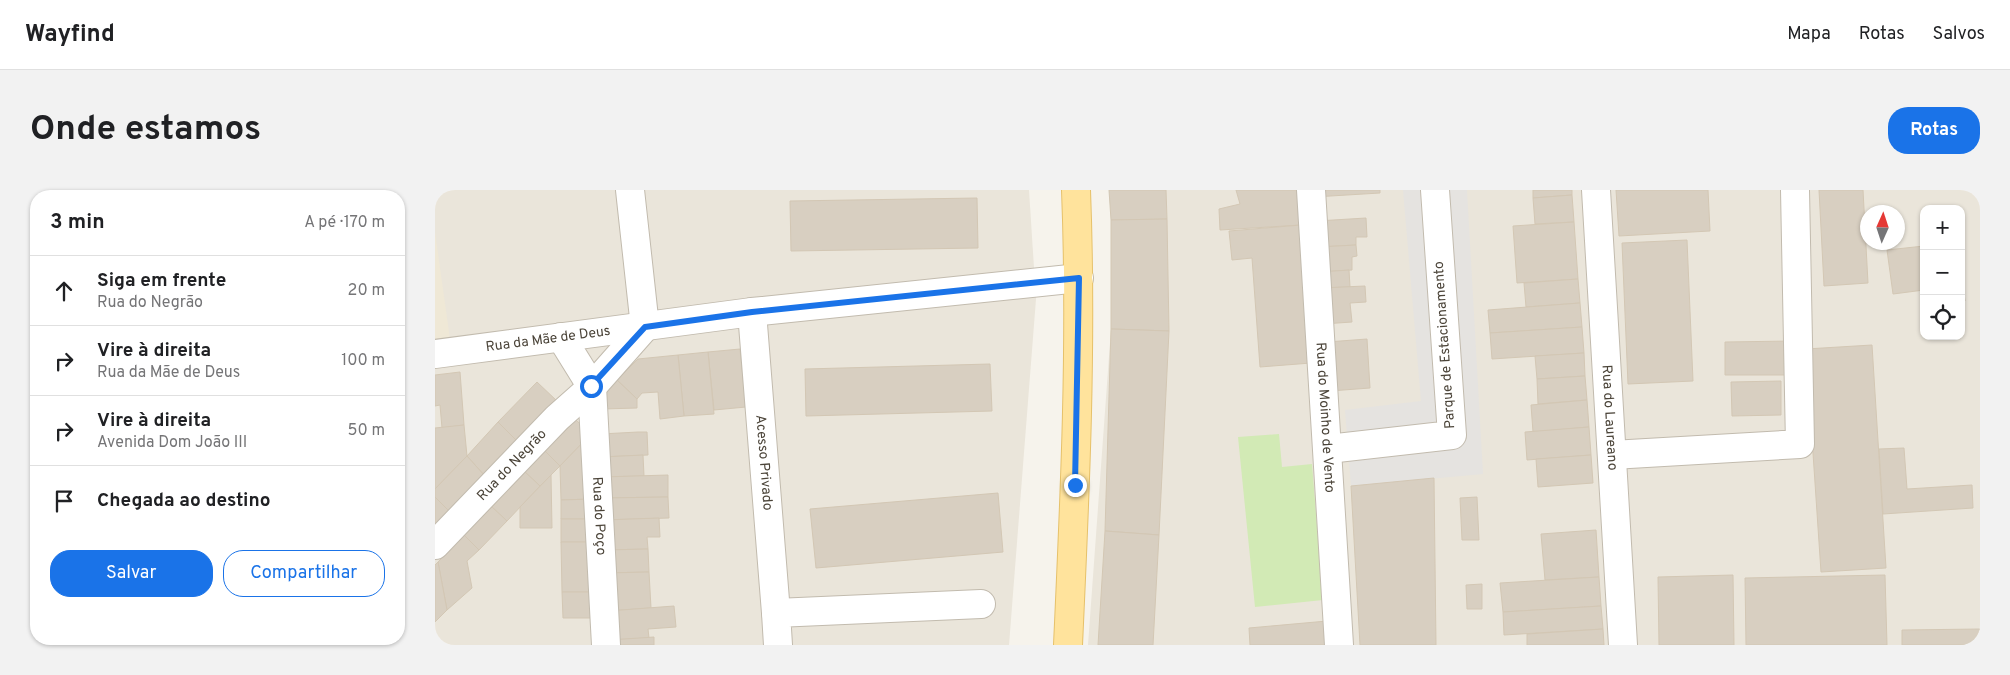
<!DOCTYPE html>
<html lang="pt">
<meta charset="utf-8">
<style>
body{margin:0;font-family:Overpass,sans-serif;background:#f2f2f2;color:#202124}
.controls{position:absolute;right:15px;top:15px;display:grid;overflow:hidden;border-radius:10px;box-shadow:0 1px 4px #0004}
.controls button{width:45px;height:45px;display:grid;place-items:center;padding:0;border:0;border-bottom:1px solid #e0e0e0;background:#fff;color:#202124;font:25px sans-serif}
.compass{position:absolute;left:1425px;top:15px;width:45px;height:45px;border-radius:50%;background:#fff;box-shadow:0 1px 4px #0004;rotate:3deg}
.stop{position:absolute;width:15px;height:15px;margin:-11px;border:4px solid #1a73e8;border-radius:50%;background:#fff}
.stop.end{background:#1a73e8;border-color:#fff;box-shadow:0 1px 5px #0008}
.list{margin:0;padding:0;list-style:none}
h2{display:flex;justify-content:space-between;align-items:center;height:65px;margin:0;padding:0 20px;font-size:21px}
h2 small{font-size:16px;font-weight:400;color:#757577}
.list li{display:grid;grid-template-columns:32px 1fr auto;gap:15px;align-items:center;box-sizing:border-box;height:70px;padding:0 20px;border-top:1px solid #e0e0e0}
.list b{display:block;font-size:19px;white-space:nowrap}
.list p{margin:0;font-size:16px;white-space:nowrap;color:#757577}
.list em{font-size:16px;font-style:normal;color:#757577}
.actions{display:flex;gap:10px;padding:15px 20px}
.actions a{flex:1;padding:11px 0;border:1px solid #1a73e8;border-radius:20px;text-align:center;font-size:18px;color:#1a73e8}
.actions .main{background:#1a73e8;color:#fff}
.icon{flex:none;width:28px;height:28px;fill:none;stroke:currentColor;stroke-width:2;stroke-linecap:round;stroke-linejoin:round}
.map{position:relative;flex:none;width:1545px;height:455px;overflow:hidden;border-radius:20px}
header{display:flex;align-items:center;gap:30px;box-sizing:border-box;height:70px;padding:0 25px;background:#fff;border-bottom:1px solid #e0e0e0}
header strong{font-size:24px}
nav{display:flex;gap:28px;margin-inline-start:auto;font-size:18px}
.intro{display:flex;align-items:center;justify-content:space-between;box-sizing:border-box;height:120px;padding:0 30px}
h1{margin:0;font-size:35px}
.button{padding:12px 22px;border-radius:20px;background:#1a73e8;color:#fff;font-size:18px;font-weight:700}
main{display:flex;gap:30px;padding:0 30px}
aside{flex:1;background:#fff;border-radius:20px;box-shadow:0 1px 4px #0004}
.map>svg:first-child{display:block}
.residential{fill:#eae5da;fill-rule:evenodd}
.education{fill:#efe8d6}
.green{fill:#d2eab5}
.parking{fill:#e5e3e0}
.building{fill:#d8cfc1;stroke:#d3c7b4}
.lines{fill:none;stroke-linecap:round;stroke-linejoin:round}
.minor-casing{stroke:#c2bbae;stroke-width:30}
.major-casing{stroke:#e6c16a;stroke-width:30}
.minor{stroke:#fff;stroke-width:28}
.major{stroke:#ffe39c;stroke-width:28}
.route{stroke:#1a73e8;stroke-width:6}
.labels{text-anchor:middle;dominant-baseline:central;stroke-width:5;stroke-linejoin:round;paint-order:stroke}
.street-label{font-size:14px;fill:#4b4439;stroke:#fff}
</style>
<header>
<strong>Wayfind</strong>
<nav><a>Mapa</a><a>Rotas</a><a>Salvos</a></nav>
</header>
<div class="intro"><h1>Onde estamos</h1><a class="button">Rotas</a></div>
<main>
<aside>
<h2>3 min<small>A pé · 170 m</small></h2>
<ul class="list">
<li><svg class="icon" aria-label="ahead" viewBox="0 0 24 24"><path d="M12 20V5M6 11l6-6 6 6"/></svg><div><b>Siga em frente</b><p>Rua do Negrão</p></div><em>20 m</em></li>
<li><svg class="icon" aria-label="right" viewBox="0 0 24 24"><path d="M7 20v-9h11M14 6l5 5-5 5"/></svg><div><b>Vire à direita</b><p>Rua da Mãe de Deus</p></div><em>100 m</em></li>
<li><svg class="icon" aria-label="right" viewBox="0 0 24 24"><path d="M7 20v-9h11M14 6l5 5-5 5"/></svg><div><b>Vire à direita</b><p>Avenida Dom João III</p></div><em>50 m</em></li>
<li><svg class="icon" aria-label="arrive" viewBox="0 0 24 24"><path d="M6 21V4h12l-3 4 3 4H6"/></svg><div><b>Chegada ao destino</b></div></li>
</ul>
<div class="actions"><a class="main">Salvar</a><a>Compartilhar</a></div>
</aside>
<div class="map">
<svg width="1545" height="455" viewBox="0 0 1545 455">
<rect width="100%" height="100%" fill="#f6f3ec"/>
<g class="residential">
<polygon points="0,0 594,0 601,109 574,455 0,455"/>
<path d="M 674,0 L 1545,0 L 1545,455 L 653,455 L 676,139 L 676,30 ZM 1489,19 L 1526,19 L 1526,146 L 1489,146 ZM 1432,22 L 1462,22 L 1462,52 L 1432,52 Z"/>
</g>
<polygon class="education" points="0,42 15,149 0,151"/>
<polygon class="green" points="844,244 847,277 877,274 888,410 820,417 803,247"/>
<polygon class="parking" points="968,0 1032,0 1048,284 916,296 910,220 986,211"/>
<g class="building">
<polygon points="674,0 731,0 732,29 676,30"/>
<polygon points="801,0 864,0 866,35 785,40 784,19 805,14"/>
<polygon points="878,0 945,0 945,3 879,7"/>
<polygon points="1098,0 1137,0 1137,5 1098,8"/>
<polygon points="1181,0 1273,0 1275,41 1184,46"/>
<polygon points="1384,0 1428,0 1433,93 1389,96"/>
<polygon points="1137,5 1139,32 1100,34 1098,8"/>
<polygon points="542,8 543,58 356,61 355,11"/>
<polygon points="931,28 932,47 921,47 921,55 884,57 882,31"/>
<polygon points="732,29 734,141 676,139 676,30"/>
<polygon points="1139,32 1143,89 1082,93 1078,36"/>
<polygon points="866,35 876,173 825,177 817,68 797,70 794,41"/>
<polygon points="1252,50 1258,191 1193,194 1187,53"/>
<polygon points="921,55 922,66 917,67 917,80 885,82 884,57"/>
<polygon points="1489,56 1489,100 1458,104 1452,60"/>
<polygon points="1526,78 1530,111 1526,111"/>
<polygon points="914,80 915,97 886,98 885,82"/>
<polygon points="1143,89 1145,113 1091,117 1089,93"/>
<polygon points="930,96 931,112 915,113 917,132 888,134 886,98"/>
<polygon points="1145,113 1147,137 1055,143 1053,120"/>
<polygon points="1147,137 1149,163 1057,169 1055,143"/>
<polygon points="676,139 734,141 724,345 670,341"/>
<polygon points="932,149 935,198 895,201 892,152"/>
<polygon points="1357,151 1357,185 1290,185 1290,152"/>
<polygon points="1437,155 1451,378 1386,382 1371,159"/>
<polygon points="305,159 311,217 279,220 273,162"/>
<polygon points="273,162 279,224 249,226 243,165"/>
<polygon points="1149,163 1150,186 1102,189 1100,166"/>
<polygon points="243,165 249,226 225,229 223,202 207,203 202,209 182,190 203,169"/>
<polygon points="555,174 557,221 371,226 370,179"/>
<polygon points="25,182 29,235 7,238 5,215 0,216 0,185"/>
<polygon points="1150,186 1152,210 1103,214 1102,189"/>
<polygon points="182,190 202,209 202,218 168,219 168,203"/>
<polygon points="1346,191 1346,225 1297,226 1296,192"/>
<polygon points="102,192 122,211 82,251 63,232"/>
<polygon points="1152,210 1154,237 1098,242 1096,215"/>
<polygon points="141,230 156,244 125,276 110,261"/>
<polygon points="63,232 82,251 49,285 32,266"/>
<polygon points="29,235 32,266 0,299 0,238"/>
<polygon points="1154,237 1156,265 1092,270 1090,242"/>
<polygon points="203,242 212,242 213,265 167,267 166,244"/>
<polygon points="156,244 157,309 126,310 125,276"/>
<polygon points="1469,258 1472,299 1537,295 1538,318 1448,324 1444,259"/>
<polygon points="110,261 125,276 105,296 90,282"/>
<polygon points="208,265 209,286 167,287 167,267"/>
<polygon points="1156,265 1158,293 1103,297 1101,269"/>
<polygon points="32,266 49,285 14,321 0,307 0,299"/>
<polygon points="90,282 105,296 72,331 57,317"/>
<polygon points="116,285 117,338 85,338 85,317"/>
<polygon points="233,285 233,307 168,308 167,287"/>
<polygon points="999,288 1001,455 925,455 916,296"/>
<polygon points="563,303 568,362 381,378 375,319"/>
<polygon points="0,307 14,321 0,336"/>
<polygon points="233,307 234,328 169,330 168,308"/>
<polygon points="1042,307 1044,350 1027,350 1025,308"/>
<polygon points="157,309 158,329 126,329 126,310"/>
<polygon points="57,317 72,331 44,360 29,345"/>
<polygon points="224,328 225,347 212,347 213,359 170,360 169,330"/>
<rect x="126" y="329" width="32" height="23"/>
<polygon points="1161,340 1164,387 1110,390 1106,344"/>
<polygon points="670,341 724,345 718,455 663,455"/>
<polygon points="29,345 44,360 32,371 37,398 12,420 3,372"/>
<polygon points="126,352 158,352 159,402 127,402"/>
<polygon points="213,359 214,382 170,383 170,360"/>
<polygon points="3,372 12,420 0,432 0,375"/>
<polygon points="214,382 216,418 173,421 170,383"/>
<polygon points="1298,385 1299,455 1224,455 1223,387"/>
<polygon points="1450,385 1452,455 1311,455 1310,388"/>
<polygon points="1164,387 1166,416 1068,422 1065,393"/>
<polygon points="1047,394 1047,419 1032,419 1031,395"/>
<polygon points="127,402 159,402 159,428 128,428"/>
<polygon points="239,416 241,437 213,439 214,448 175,450 173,421"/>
<polygon points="1166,416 1168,439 1069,445 1068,422"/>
<polygon points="892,431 894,455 815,455 814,438"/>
<polygon points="1168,439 1169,455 1092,455 1092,444"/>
<polygon points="1545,439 1545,455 1467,455 1467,440"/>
<polygon points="219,447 219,455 175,455 175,450"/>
</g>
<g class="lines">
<defs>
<g id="minor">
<polyline points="195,0 210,137"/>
<path id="s1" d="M 876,0 L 904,455"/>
<path id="s2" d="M 1161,0 L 1188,455"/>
<path id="s3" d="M 317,122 L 341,423"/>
<path id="s4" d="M 126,147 L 157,197 L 171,455"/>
<path id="s5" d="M 0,164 L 317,122 L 644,88"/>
<polyline points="893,259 1017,245 1000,0"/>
<polyline points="1177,265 1365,254 1360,0"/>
<path id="s6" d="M 0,355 L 122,228 L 157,197 L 210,137"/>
<polyline points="343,455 341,423 546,414"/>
</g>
<path id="major" d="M 633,455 C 640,304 647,152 641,0"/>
</defs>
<use href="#minor" class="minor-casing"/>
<use href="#major" class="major-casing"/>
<use href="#minor" class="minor"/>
<use href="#major" class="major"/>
</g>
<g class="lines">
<polyline class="route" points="156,196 210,137 317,122 644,88 640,295"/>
</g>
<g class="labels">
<g class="street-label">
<text stroke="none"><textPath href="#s5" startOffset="114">Rua da Mãe de Deus</textPath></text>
<text transform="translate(1010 155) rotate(-94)">Parque de Estacionamento</text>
<text stroke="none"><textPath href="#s1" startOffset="228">Rua do Moinho de Vento</textPath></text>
<text stroke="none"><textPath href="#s2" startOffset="228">Rua do Laureano</textPath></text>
<text stroke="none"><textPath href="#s3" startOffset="151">Acesso Privado</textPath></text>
<text stroke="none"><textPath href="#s6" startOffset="111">Rua do Negrão</textPath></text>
<text stroke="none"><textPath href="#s4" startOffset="188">Rua do Poço</textPath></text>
</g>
</g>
</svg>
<div class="controls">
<button>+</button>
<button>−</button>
<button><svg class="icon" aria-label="locate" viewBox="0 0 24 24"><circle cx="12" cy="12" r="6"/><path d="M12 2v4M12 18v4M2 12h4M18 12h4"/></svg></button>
</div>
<svg class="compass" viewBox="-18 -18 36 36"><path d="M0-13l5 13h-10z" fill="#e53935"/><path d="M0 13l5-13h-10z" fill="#757577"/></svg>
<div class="stop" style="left:156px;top:196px"></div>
<div class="stop end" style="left:640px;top:295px"></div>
</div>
</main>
